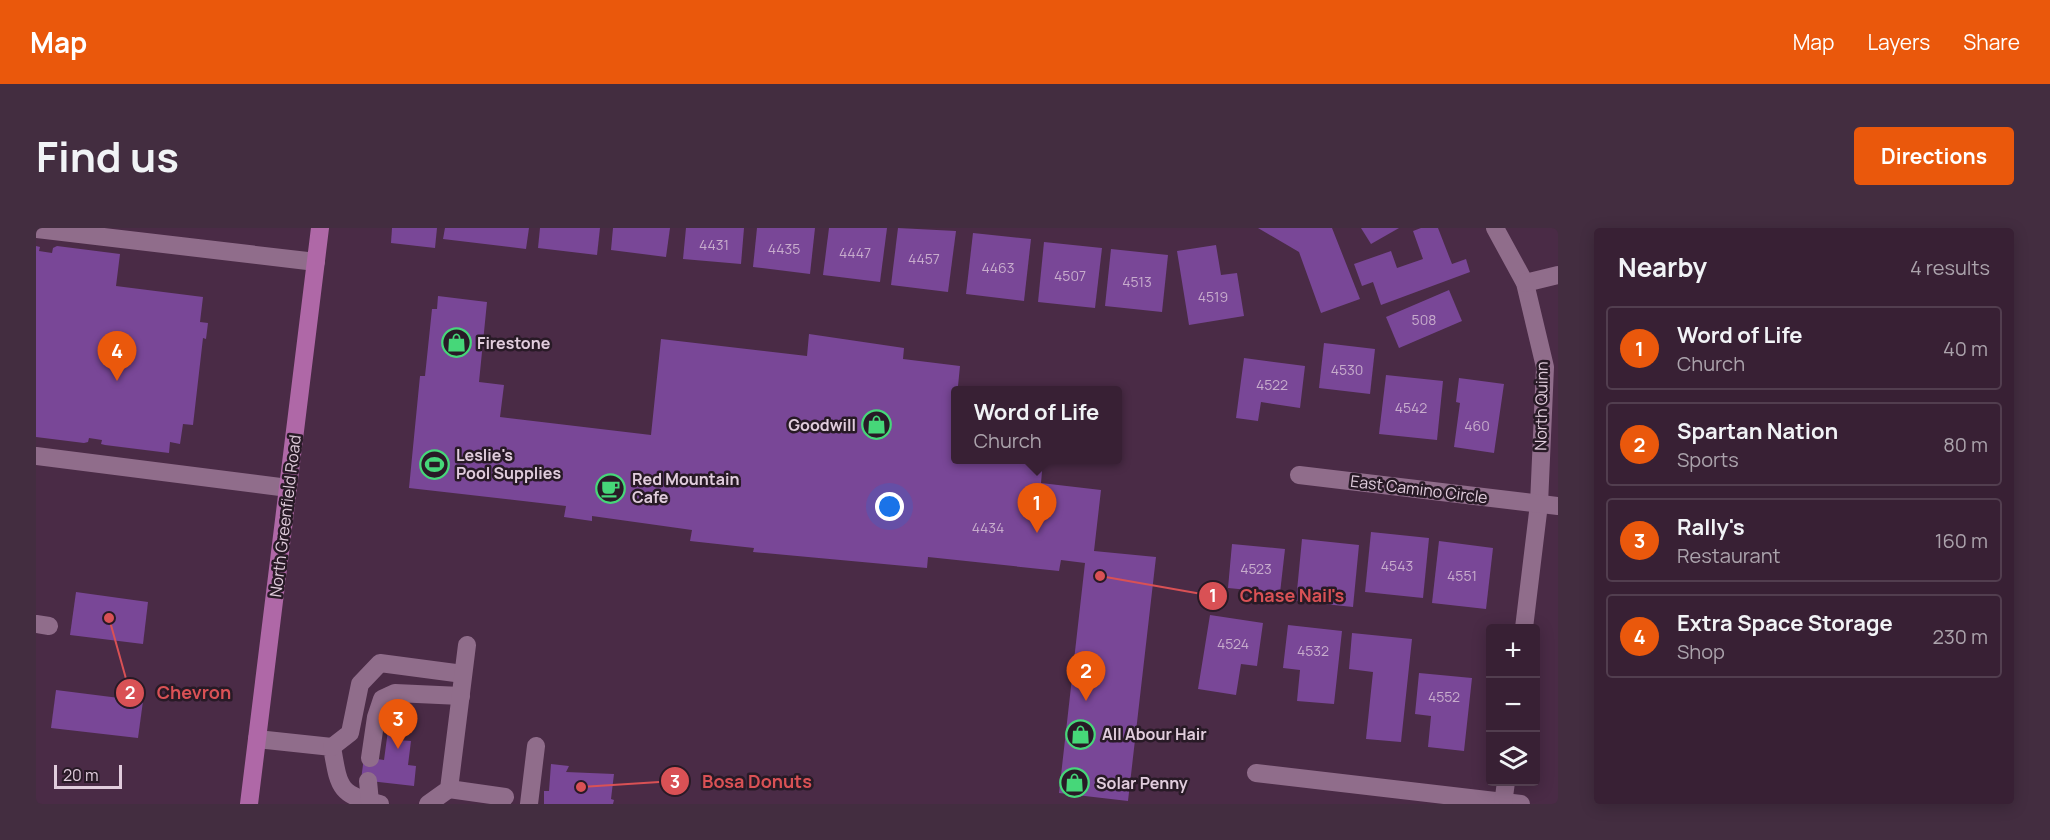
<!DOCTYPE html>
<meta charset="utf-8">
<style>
body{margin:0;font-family:Manrope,sans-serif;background:#432d40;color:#f1f3f6}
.controls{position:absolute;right:18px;bottom:18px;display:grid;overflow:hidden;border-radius:6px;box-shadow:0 3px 15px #0003}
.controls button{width:54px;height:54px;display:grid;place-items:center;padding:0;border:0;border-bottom:2px solid #523e4f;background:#382034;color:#f1f3f6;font:30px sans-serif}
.scale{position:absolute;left:18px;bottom:15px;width:68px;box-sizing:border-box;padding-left:6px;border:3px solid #e1cddd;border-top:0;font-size:16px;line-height:21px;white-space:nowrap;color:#e1cddd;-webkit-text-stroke:4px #281a26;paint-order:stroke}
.you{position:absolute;left:854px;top:279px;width:21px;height:21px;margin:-15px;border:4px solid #fff;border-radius:50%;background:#1a73e8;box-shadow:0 0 0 9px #1a73e833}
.badge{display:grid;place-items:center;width:39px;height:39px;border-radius:50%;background:#ea580c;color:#fff;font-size:20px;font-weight:700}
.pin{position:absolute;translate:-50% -50px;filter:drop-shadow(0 2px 3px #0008)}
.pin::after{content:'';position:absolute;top:32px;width:21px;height:18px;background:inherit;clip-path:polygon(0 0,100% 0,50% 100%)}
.popup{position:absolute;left:915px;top:158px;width:171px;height:78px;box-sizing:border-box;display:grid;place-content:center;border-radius:6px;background:#382034;filter:drop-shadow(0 2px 4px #0005);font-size:20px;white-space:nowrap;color:#aba3ac}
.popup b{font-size:22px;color:#f1f3f6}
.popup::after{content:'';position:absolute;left:50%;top:100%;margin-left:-12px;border:12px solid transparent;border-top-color:#382034}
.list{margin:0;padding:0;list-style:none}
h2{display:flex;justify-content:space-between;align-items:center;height:78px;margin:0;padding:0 24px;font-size:26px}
h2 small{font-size:20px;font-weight:400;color:#aba3ac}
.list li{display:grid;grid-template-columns:39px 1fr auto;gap:18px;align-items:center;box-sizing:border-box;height:84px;margin:0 12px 12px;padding:0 12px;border:2px solid #523e4f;border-radius:6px}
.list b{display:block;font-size:22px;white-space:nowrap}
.list p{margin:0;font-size:20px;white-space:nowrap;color:#aba3ac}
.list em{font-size:20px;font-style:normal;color:#aba3ac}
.icon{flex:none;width:33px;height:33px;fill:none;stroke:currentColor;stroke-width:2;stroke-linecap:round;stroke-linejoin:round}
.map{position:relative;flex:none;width:1522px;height:576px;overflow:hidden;border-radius:6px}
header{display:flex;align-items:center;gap:36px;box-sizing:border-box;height:84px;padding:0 30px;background:#ea580c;color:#fff}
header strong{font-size:28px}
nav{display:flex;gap:33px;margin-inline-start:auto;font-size:21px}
.intro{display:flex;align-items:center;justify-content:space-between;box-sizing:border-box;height:144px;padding:0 36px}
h1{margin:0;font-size:42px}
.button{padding:15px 27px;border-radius:6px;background:#ea580c;color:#fff;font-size:21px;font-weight:700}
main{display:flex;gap:36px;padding:0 36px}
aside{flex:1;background:#382034;border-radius:6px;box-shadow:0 3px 15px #0003}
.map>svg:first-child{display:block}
.building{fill:#794797}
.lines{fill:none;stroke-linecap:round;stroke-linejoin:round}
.minor{stroke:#906d8b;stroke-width:18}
.major{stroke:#af68a7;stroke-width:18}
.labels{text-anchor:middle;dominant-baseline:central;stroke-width:5;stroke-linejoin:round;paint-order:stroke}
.number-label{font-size:14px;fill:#c7accc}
.poi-label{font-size:16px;font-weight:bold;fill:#e1cddd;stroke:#281a26;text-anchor:start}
.street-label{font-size:16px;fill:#e1cddd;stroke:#281a26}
.leader{fill:none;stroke:#d95155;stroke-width:2}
.callout-dot{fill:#d95155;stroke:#281a26;stroke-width:2}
.mark-label{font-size:18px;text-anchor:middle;font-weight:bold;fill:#fff}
.callout-label{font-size:18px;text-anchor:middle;font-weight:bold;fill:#d95155;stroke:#281a26;stroke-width:5;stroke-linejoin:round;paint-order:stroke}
</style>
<header>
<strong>Map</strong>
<nav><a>Map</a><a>Layers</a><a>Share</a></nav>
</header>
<div class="intro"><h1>Find us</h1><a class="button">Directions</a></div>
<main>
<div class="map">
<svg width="1522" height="576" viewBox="0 0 1522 576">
<rect width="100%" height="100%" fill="#4a2b46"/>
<g class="building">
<polygon points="356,0 401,0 399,20 355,15"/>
<polygon points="409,0 493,0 490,21 407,11"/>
<polygon points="504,0 564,0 561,27 502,20"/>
<polygon points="577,0 634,0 630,29 575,22"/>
<polygon points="650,0 708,0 705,36 647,31"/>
<polygon points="721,0 779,0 774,46 717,39"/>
<polygon points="793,0 851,0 844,54 787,47"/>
<polygon points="862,0 920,3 912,64 855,57"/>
<polygon points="1222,0 1296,0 1324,71 1285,85 1263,24"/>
<polygon points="1325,0 1363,0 1335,16"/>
<polygon points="1385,0 1402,0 1416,36 1430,31 1434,44 1345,77 1337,54 1326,58 1318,36 1355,23 1361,40 1387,31 1377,3"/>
<polygon points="937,5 995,11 988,73 930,66"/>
<polygon points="1008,14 1066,20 1059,80 1002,74"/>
<polygon points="1180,17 1185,47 1201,45 1208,88 1153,97 1141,23"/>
<polygon points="0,18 4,19 3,23 16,25 17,20 21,18 84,26 80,58 167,69 164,94 172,95 170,111 167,110 157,197 147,196 144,216 134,214 133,225 69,217 65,216 66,212 53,210 52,214 48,215 0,209"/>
<polygon points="1075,21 1132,27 1126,84 1069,78"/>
<polygon points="1413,62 1426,93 1363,120 1350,89"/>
<polygon points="402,68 451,74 443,154 468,157 464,189 615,207 625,111 771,128 773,106 868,120 867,131 924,138 922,158 951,161 920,162 920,232 1007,232 1005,255 1065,262 1058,323 1120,329 1092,573 1023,565 1049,335 1025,332 1023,343 892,329 891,340 717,324 718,320 654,313 656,302 556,288 556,293 528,289 530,278 373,260 384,148 389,148 396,81 401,81"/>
<polygon points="1288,115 1339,121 1334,166 1283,160"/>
<polygon points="1208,130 1269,138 1264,180 1225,174 1222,193 1200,190"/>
<polygon points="1350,147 1407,153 1401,212 1343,206"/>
<polygon points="1423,150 1468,156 1458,225 1418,219 1424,175 1420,174"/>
<polygon points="1335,304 1393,310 1387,370 1329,364"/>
<polygon points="1266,311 1323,317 1317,379 1260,373"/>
<polygon points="1403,313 1457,320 1450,381 1396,375"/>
<polygon points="1196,316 1249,321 1244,365 1192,360"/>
<polygon points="40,364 112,374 107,416 34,407"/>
<polygon points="1174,387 1227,395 1221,438 1205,436 1200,467 1162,461"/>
<polygon points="1252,397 1306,403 1298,476 1261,473 1264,442 1247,440"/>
<polygon points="1316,405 1376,411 1365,514 1330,511 1337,444 1313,441"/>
<polygon points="1383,445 1436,450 1428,523 1392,519 1395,488 1379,486"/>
<polygon points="20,462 107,473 102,510 15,500"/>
<polygon points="353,495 362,496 361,512 375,513 372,537 380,538 378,558 325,552 328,529 348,532"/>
<polygon points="515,536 533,538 530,544 578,546 575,571 578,572 577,576 508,576 508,563 513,563"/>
</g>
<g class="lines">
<g class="minor">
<polyline points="1459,0 1489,55 1509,139 1503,276 1488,400"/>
<polyline points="0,1 280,34"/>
<polyline points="1489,55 1522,47"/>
<polyline points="0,228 252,260"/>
<polyline points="1263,247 1522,278"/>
<polyline points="0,396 13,398"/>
<path d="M 221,511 L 296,519 C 303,559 302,567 344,576"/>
<polyline points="296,519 314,505 324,456 344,435 427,446"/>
<polyline points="334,530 340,489 346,471 359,465 425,468"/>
<polyline points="1220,545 1485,576"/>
<polyline points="332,553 334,574"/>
<polyline points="413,561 469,569"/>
<polyline points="392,576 413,561 431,417"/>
<polyline points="493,576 500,518"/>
<polyline points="1467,576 1470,554"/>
</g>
<polyline class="major" points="213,576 284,0"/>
</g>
<defs>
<symbol id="shop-ring" viewBox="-11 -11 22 22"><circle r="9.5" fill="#281a26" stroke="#46d779" stroke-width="1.5"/><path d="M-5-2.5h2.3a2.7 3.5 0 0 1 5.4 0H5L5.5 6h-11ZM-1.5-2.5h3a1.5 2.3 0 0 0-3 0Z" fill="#46d779"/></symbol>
<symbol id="stadium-ring" viewBox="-11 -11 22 22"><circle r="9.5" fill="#281a26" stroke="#46d779" stroke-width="1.5"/><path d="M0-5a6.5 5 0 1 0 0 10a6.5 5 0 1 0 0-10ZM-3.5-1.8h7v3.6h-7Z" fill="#46d779"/></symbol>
<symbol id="cafe-ring" viewBox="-11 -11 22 22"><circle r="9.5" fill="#281a26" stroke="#46d779" stroke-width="1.5"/><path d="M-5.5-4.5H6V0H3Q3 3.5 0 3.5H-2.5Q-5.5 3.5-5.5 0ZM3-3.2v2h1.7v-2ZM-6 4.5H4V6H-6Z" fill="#46d779"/></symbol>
</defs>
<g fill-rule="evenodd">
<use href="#shop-ring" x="404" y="98" width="33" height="33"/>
<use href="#shop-ring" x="824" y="180" width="33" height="33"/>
<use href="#stadium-ring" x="382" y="220" width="33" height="33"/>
<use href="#cafe-ring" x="558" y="244" width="33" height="33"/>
<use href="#shop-ring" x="1028" y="490" width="33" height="33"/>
<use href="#shop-ring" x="1022" y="538" width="33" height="33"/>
</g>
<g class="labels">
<g class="number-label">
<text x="678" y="16">4431</text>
<text x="748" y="20">4435</text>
<text x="819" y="24">4447</text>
<text x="888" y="30">4457</text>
<text x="962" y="39">4463</text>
<text x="1034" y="47">4507</text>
<text x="1101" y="53">4513</text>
<text x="1177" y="68">4519</text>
<text x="1388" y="91">508</text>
<text x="1311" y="141">4530</text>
<text x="1236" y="156">4522</text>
<text x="1375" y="179">4542</text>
<text x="1441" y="197">460</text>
<text x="952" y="299">4434</text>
<text x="1361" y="337">4543</text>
<text x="1220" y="340">4523</text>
<text x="1426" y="347">4551</text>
<text x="1197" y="415">4524</text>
<text x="1277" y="422">4532</text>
<text x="1408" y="468">4552</text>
</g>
<g class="poi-label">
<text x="441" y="115">Firestone</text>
<text x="820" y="197" text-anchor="end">Goodwill</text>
<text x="420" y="227">Leslie's<tspan x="420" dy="18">Pool Supplies</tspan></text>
<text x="596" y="251">Red Mountain<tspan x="596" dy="18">Cafe</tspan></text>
<text x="1066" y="506">All Abour Hair</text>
<text x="1060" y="555">Solar Penny</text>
</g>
<g class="street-label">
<text transform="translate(1505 178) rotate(-89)">North Quinn</text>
<text transform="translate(1383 261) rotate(7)">East Camino Circle</text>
<text transform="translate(249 288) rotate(-83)">North Greenfield Road</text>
</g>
</g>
<path class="leader" d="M1064 348L1177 368M73 390L94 465M545 559L639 553"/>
<g class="callout-dot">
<circle cx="1064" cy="348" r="6"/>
<circle cx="73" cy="390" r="6"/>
<circle cx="545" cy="559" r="6"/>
<circle cx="1177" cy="368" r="15"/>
<circle cx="94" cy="465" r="15"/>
<circle cx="639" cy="553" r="15"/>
</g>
<g class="mark-label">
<text x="1177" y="374">1</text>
<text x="94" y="471">2</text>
<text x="639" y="560">3</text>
</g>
<g class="callout-label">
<text x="1256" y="374">Chase Nail's</text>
<text x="158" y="471">Chevron</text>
<text x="721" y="560">Bosa Donuts</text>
</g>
</svg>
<div class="controls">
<button>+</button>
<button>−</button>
<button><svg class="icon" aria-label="layers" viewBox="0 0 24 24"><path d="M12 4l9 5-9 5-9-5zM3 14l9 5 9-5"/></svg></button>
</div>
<div class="scale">20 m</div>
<div class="you"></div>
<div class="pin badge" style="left:1001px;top:305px">1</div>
<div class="popup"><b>Word of Life</b>Church</div>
<div class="pin badge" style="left:1050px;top:473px">2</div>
<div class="pin badge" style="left:362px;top:521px">3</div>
<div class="pin badge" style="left:81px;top:153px">4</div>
</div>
<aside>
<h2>Nearby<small>4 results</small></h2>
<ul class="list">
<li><span class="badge">1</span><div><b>Word of Life</b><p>Church</p></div><em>40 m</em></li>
<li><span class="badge">2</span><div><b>Spartan Nation</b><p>Sports</p></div><em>80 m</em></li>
<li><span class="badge">3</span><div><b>Rally's</b><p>Restaurant</p></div><em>160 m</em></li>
<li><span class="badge">4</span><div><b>Extra Space Storage</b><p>Shop</p></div><em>230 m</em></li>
</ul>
</aside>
</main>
